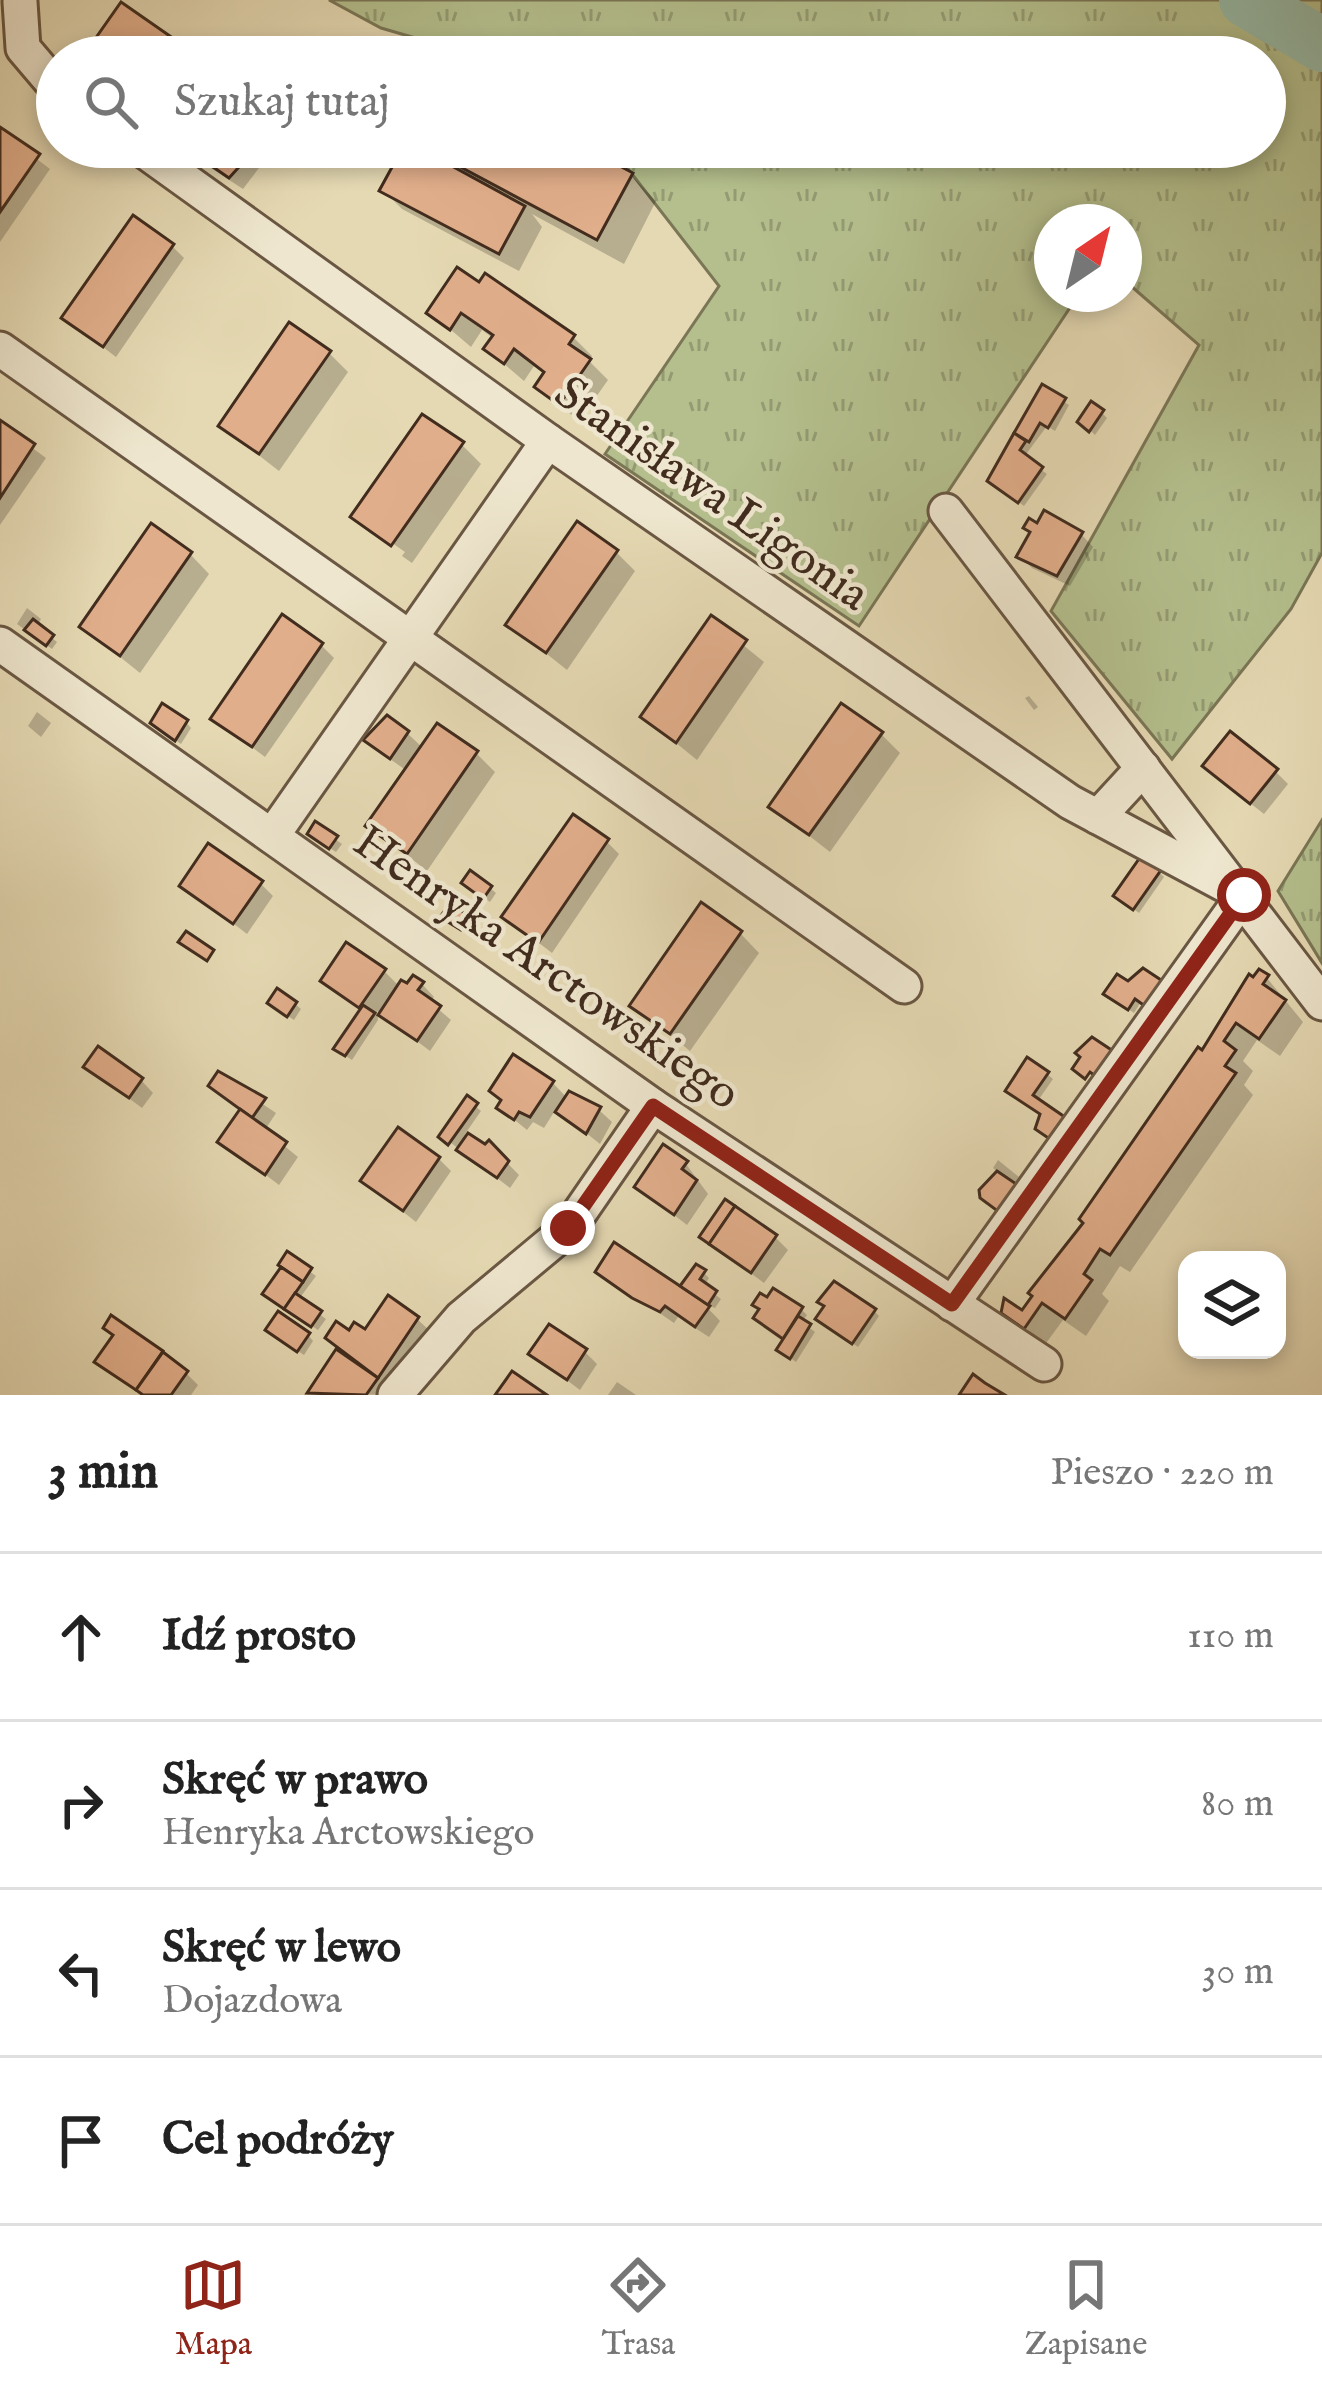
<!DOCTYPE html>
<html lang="pl">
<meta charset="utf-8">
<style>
body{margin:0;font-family:"IM FELL English",serif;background:#f6f6f6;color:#222}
.controls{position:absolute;right:36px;bottom:36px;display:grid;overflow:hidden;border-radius:24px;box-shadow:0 6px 18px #0003}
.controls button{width:108px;height:108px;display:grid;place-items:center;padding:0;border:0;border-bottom:3px solid #e0e0e0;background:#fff;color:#222;font:60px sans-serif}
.compass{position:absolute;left:1034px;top:204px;width:108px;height:108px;border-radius:50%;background:#fff;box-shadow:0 6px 18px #0003;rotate:35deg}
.stop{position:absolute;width:36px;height:36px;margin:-27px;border:9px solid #8f2418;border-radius:50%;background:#fff}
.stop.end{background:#8f2418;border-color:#fff;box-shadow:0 3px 12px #0008}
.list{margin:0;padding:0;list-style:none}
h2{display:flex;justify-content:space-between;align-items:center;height:156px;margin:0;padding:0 48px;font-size:51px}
h2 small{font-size:39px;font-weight:400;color:#767676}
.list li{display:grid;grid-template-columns:78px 1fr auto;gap:36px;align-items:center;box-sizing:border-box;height:168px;padding:0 48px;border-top:3px solid #e0e0e0}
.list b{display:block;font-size:45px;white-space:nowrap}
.list p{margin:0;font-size:39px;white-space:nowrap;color:#767676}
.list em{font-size:39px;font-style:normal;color:#767676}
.icon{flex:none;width:66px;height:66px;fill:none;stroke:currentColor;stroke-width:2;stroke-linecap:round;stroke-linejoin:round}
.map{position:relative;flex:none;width:1322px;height:1395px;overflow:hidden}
.search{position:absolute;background:#fff;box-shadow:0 6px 18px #0003;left:36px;right:36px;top:36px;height:132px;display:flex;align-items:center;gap:30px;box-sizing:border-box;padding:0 42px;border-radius:66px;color:#767676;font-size:45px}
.sheet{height:828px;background:#fff}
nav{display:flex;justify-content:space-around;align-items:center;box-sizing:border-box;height:168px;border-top:3px solid #e0e0e0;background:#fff;font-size:33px;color:#767676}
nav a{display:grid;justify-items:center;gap:6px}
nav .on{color:#8f2418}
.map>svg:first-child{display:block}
.grass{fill:url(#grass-tufts);stroke:#7a7656;stroke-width:3}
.shadow{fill:#0003}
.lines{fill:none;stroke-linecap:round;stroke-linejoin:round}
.river{stroke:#97bba8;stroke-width:54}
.building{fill:#e1ae8b;stroke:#412c1e;stroke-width:3}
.minor-casing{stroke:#6a5743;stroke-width:39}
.minor{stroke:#eee6ce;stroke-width:33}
.route{stroke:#8f2418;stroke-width:15}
.labels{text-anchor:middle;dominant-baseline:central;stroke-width:9;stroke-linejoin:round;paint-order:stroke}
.street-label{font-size:48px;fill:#412c1e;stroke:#eee6ce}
</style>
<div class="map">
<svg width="1322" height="1395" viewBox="0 0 1322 1395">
<defs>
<pattern id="grass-tufts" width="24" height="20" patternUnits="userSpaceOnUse" patternTransform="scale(3)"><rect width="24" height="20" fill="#b4bf8d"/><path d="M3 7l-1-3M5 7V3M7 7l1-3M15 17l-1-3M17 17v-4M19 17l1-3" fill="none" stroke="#949b73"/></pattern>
</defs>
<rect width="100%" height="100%" fill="#e5d9b3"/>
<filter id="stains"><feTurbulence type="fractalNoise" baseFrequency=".00167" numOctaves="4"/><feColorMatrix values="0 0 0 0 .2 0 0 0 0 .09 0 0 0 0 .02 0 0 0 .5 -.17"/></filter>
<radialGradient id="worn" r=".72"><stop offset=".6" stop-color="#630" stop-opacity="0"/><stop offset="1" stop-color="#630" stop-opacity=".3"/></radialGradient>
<g class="grass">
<polygon points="329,0 1322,0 1322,553 1291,609 1172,759 1051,611 1199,345 1124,280 1124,222 1052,222 1052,294 1079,294 859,626 605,454 719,286 611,147 1265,147 1265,57 481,57 381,28"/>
<polygon points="1322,820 1322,963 1278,891"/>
</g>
<g class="shadow">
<polygon points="0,131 50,169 0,242"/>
<polygon points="179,147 275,147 243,189"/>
<polygon points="406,147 427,154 420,147 578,147 631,175 656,201 624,264 532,214 542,227 519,271 402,209 383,190"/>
<polygon points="172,246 184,258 116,357 65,318"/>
<polygon points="458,271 573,337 592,356 589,361 608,380 579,421 538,387 546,375 534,366 524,381 487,349 494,339 482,330 471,347 430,312"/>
<polygon points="329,353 348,372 279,471 221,426"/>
<polygon points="1043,388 1069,405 1055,431 1047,426 1024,457 1047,474 1024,506 991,481"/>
<polygon points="1102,413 1107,418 1095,435 1081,422"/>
<polygon points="0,424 46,458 0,525"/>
<polygon points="462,445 481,464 412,563 402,556 405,552 371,528 371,534 354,517"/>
<polygon points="1081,534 1093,547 1070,586 1032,568 1020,556"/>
<polygon points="616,552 635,571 567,670 509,624"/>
<polygon points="190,554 209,574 140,673 83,627"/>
<polygon points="27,608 41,619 37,626 57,642 52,649 17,624"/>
<polygon points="711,619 764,662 697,760 644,717"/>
<polygon points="321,645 334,658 265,757 214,719"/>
<polygon points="1029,696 1038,707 1034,710 1025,698"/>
<polygon points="37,712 51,723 41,737 28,726"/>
<polygon points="186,722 191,728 181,744 159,728"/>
<polygon points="407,733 423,748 476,753 495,772 427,871 369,825 407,771 380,752"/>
<polygon points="881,734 900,753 830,852 771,806"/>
<polygon points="1276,772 1288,784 1264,814 1218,778"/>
<polygon points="316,826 342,844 336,852 316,839"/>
<polygon points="607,842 619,854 552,953 505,917"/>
<polygon points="1159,872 1164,877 1139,913 1123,901"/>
<polygon points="261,884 273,896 247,934 183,885"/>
<polygon points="470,888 490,888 496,893 490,902"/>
<polygon points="468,920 473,925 467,934 450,922"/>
<polygon points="740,933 759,953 690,1051 633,1005"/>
<polygon points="384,971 400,987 422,984 434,997 430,1002 451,1020 430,1051 377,1011 378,1020 352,1060 343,1054 363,1011 324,980"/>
<polygon points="1118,978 1141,1002 1134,1013 1113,999"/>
<polygon points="1267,978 1303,1022 1280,1056 1257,1040 1243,1061 1253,1071 1244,1085 1253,1095 1130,1272 1120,1266 1102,1294 1109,1301 1086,1336 1063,1320 1044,1346 1002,1305 1023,1314 1203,1055"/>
<polygon points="295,1004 301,1009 294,1020 276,1008"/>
<polygon points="87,1067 141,1080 153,1093 142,1108"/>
<polygon points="1047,1074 1053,1079 1037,1102 1071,1124 1014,1096"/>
<polygon points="219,1075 276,1113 265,1130 298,1157 279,1185 221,1141 242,1111 212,1086"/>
<polygon points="553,1083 568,1099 599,1110 612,1122 600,1144 556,1109 544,1128 533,1122 527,1130 500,1108"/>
<polygon points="468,1100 481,1111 465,1134 485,1148 489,1144 519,1175 510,1188 442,1136"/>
<polygon points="439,1159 451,1171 416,1222 364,1181"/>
<polygon points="998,1160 1019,1177 1013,1185 993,1168"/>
<polygon points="686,1164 708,1194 687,1225 638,1187"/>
<polygon points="775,1237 788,1250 764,1283 718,1249"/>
<polygon points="288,1256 316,1276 299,1299 326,1319 318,1330 271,1299"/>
<polygon points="598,1271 692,1298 684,1286 704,1273 709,1278 704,1286 721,1299 715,1308 703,1303 720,1321 709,1337 678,1317 674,1323"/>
<polygon points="774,1292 802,1310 807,1315 802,1322 815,1332 796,1362 785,1354 787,1340 763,1323"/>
<polygon points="874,1311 879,1316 858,1347 825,1324"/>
<polygon points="112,1319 186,1373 198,1385 191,1395 142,1395 111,1374 98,1361 115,1337"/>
<polygon points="417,1319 430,1331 387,1395 311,1393 349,1334"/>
<polygon points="274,1335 308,1335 313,1341 304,1355"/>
<polygon points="585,1352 597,1364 580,1390 532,1354"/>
<polygon points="617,1382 636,1395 608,1395"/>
</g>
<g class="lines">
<polyline class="river" points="1246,0 1322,45"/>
</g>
<g class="building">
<polygon points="121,2 200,57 101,57 88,49"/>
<polygon points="0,127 40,154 0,212"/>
<polygon points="184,147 257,147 229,178"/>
<polygon points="403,147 417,147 525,206 499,254 379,191"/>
<polygon points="423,147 584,147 633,173 597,240"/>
<polygon points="133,215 174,244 103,347 61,318"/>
<polygon points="457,267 479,282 485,273 575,335 569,344 591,359 559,405 534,387 544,372 514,349 504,364 483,349 493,335 461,313 450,330 426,313"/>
<polygon points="289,322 331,351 259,454 218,426"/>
<polygon points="1042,384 1066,398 1048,428 1040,423 1029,442 1014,433"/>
<polygon points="1091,401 1104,410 1089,432 1077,422"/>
<polygon points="422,414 464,442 391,546 350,517"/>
<polygon points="0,420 35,444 0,498"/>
<polygon points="1014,433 1026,441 1020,450 1043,467 1018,503 987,481"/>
<polygon points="1044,510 1083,532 1057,576 1016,557 1030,532 1023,528 1029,518 1037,523"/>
<polygon points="577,521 618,550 546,653 505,625"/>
<polygon points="151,523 192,552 120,656 79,627"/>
<polygon points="282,614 323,643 252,747 210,719"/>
<polygon points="711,615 747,640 676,743 640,717"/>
<polygon points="33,619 54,635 46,646 24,630"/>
<polygon points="162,703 188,720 175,741 150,723"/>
<polygon points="841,703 883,732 809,835 768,807"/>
<polygon points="387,715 409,731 390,759 363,740"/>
<polygon points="437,723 478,751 407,854 365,826"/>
<polygon points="1230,731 1278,769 1250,804 1202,766"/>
<polygon points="573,814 609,839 538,943 501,917"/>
<polygon points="315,821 338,836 329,849 307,834"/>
<polygon points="208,843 263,881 233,924 179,886"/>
<polygon points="1141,856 1161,870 1133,910 1113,896"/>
<polygon points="470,870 492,886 483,899 461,883"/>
<polygon points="701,902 742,931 670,1034 629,1006"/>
<polygon points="450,903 470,917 461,930 440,917"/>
<polygon points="186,931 214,950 207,961 178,942"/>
<polygon points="346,942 386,969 359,1008 320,981"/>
<polygon points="1143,968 1167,984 1149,1009 1135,999 1128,1010 1103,994 1117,974 1128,981"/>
<polygon points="1259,969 1269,975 1263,984 1286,1000 1259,1039 1236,1023 1224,1041 1236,1050 1225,1066 1236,1073 1110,1255 1100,1249 1084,1274 1092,1280 1065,1319 1042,1303 1024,1329 1001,1313 1004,1298 1022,1310 1032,1296 1028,1293 1083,1223 1079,1219 1198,1047 1202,1050 1249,974 1253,977"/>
<polygon points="413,975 424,982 418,990 441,1006 417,1041 378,1015 401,980 407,983"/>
<polygon points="277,988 297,1002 287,1017 267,1003"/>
<polygon points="363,1005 375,1013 345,1056 333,1049"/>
<polygon points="1092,1037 1116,1053 1098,1078 1090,1072 1085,1079 1072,1069 1080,1057 1075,1053"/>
<polygon points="98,1046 143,1078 129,1098 83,1067"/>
<polygon points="513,1054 554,1081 530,1117 519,1112 514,1120 496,1108 501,1100 489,1091"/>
<polygon points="1027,1057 1049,1072 1033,1095 1072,1122 1057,1144 1035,1129 1040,1114 1005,1091"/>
<polygon points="218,1071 266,1098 252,1118 208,1086"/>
<polygon points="569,1091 601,1107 586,1134 555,1112"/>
<polygon points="467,1095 478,1103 448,1145 438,1137"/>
<polygon points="240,1109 287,1142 265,1175 217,1142"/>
<polygon points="398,1127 440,1157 403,1211 360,1181"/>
<polygon points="468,1133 485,1144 489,1140 509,1161 497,1178 456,1150"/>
<polygon points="663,1144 688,1161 682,1169 697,1180 674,1215 634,1187"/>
<polygon points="997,1171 1022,1188 1003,1215 980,1198 979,1190"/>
<polygon points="725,1199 735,1206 709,1244 699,1237"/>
<polygon points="735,1206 777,1235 751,1273 709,1244"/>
<polygon points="614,1242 710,1306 695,1327 665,1306 660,1312 632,1298 595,1272"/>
<polygon points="287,1251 312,1268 303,1282 278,1265"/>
<polygon points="696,1264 706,1270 700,1279 717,1291 708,1305 680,1286"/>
<polygon points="281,1267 303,1282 284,1309 262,1294"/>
<polygon points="834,1281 876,1309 852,1344 815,1319 824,1306 817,1302"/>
<polygon points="773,1288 803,1307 783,1339 753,1318 759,1309 752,1305 760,1293 767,1297"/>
<polygon points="295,1293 322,1311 311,1327 284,1309"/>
<polygon points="388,1295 419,1317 378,1378 325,1338 336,1321 349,1330 354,1322 365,1329"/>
<polygon points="278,1311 310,1333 297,1352 265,1330"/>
<polygon points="111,1315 163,1351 136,1390 94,1362 113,1335 103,1328"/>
<polygon points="798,1316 811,1324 790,1359 776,1350"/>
<polygon points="549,1324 587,1349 567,1380 528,1354"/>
<polygon points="336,1349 378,1378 366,1395 307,1393"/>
<polygon points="163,1352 188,1371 171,1395 143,1395 136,1390"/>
<polygon points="512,1371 547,1395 495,1395"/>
<polygon points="973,1374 985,1383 1005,1395 959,1395"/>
</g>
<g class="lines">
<defs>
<g id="minor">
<polyline points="20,2 23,48 57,88"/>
<polyline points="139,147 548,441 1070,802 1244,895 952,1304"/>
<polyline points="0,349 904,986"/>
<polyline points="946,511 1322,1003"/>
<polyline points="0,644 653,1106 1044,1364"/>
<polyline points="1098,817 1143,768"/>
<polyline points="272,836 548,441"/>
<polyline points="395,1395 461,1318 569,1228 653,1106"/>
</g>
</defs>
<use href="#minor" class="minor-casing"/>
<use href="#minor" class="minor"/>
</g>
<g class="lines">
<polyline class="route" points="568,1228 653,1106 952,1304 1244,895"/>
</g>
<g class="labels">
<g class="street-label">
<text transform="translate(711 495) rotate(35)">Stanisława Ligonia</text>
<text transform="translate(546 969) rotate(35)">Henryka Arctowskiego</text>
</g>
</g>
<rect width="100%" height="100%" filter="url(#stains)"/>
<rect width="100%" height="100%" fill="url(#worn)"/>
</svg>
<div class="controls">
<button><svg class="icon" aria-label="layers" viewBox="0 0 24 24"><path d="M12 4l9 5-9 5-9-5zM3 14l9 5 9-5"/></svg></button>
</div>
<svg class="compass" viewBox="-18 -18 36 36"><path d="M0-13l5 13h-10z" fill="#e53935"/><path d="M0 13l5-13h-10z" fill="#767676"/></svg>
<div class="stop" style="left:1244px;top:895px"></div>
<div class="stop end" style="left:568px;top:1228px"></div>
<div class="search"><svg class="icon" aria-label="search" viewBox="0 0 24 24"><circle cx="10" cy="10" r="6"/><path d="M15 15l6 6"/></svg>Szukaj tutaj</div>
</div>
<section class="sheet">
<h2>3 min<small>Pieszo · 220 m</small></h2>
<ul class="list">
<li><svg class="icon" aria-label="ahead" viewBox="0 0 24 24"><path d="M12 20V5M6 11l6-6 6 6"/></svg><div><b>Idź prosto</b></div><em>110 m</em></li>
<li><svg class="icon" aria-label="right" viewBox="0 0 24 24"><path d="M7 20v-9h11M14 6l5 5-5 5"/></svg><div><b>Skręć w prawo</b><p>Henryka Arctowskiego</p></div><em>80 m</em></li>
<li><svg class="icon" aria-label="left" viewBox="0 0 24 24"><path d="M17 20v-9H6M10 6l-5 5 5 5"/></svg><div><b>Skręć w lewo</b><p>Dojazdowa</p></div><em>30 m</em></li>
<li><svg class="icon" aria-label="arrive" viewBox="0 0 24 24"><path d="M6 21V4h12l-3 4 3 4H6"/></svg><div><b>Cel podróży</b></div></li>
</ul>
</section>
<nav>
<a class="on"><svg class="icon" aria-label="map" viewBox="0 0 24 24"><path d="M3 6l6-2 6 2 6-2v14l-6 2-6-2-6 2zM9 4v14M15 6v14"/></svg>Mapa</a>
<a><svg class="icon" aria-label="directions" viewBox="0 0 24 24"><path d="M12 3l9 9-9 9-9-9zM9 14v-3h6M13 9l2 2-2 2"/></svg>Trasa</a>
<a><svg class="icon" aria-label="saved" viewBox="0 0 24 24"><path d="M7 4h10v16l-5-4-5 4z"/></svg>Zapisane</a>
</nav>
